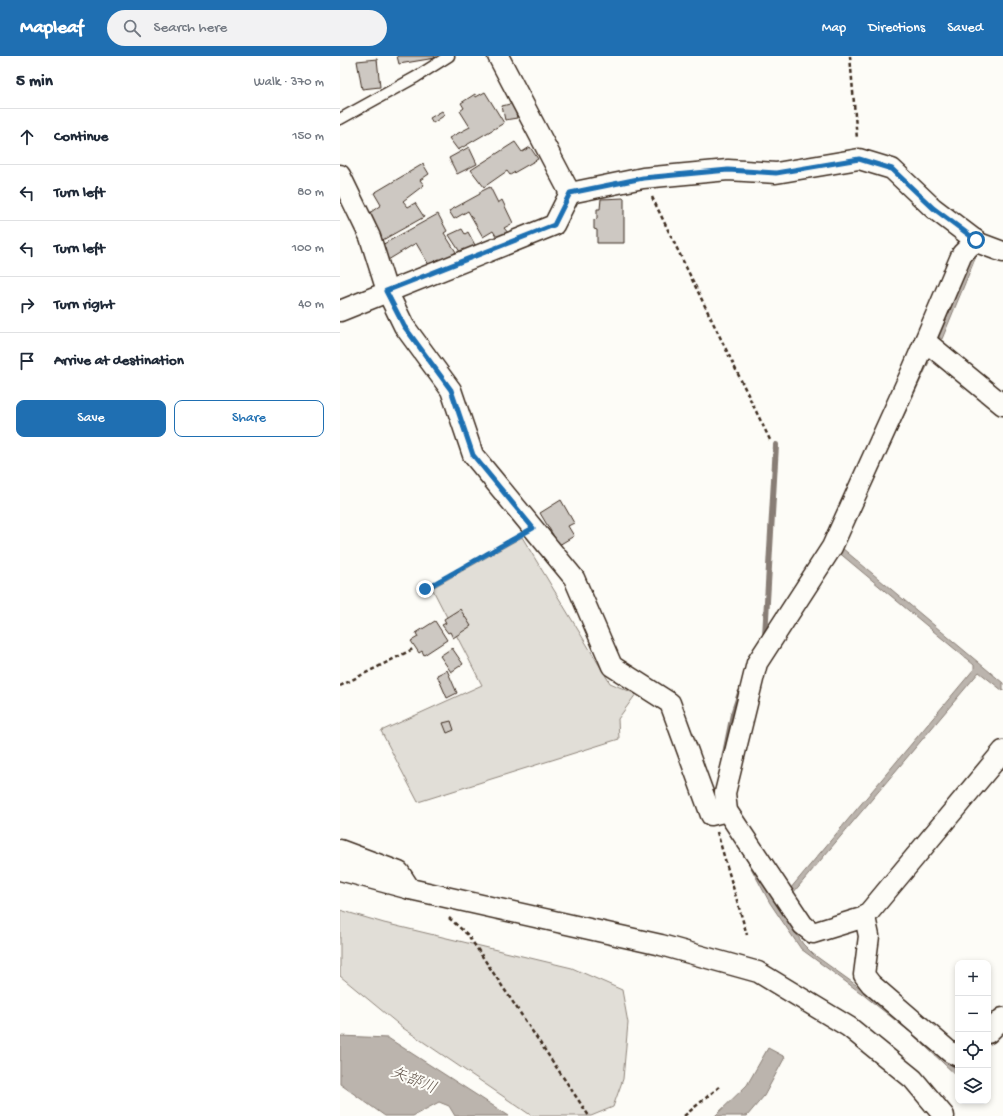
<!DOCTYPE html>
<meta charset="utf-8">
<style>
body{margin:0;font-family:"Gochi Hand","Klee One",sans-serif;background:#f2f2f3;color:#1f2937}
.controls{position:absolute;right:12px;bottom:12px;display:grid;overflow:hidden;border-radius:8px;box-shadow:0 2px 6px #0003}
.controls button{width:36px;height:36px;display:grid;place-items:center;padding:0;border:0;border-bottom:1px solid #e0e1e3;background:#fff;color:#1f2937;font:20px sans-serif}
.stop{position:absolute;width:12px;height:12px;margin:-9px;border:3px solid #1f6fb2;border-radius:50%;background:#fff}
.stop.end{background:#1f6fb2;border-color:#fff;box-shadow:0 1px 4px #0008}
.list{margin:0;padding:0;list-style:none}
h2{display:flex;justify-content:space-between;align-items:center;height:52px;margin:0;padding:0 16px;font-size:17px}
h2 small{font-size:13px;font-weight:400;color:#747a83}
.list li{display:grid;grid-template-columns:26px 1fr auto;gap:12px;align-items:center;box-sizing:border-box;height:56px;padding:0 16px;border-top:1px solid #e0e1e3}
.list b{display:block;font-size:15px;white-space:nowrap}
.list em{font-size:13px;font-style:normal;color:#747a83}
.actions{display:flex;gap:8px;padding:12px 16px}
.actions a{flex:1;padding:9px 0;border:1px solid #1f6fb2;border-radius:8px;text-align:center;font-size:14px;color:#1f6fb2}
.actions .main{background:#1f6fb2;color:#fff}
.icon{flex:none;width:22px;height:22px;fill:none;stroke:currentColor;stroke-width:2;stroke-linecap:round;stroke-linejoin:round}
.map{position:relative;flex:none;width:663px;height:1060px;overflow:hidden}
header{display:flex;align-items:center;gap:24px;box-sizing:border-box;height:56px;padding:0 20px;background:#1f6fb2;color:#fff}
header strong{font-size:19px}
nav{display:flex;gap:22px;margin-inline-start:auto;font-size:14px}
.search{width:280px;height:36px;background:#f2f2f3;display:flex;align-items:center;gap:10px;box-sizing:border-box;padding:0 14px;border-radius:22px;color:#747a83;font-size:15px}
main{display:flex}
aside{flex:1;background:#fff}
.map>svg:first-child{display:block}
.green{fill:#e1ded7;stroke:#8e847a}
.water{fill:#bbb4ad;stroke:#887d74}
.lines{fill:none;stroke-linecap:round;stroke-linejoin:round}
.stream{stroke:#887d74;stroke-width:6}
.building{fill:#cdc8c2;stroke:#3b2a1e}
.lane-casing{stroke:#3b2a1e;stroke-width:13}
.street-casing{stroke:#3b2a1e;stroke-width:23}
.path{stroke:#3b2a1e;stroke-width:2.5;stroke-dasharray:4 3;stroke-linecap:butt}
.lane{stroke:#fdfcf7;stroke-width:10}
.street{stroke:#fdfcf7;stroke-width:20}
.route{stroke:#1f6fb2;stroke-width:5}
.labels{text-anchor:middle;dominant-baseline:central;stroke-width:4;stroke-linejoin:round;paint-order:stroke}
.water-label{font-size:16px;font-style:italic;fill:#615349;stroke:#fdfcf7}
</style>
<header>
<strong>Mapleaf</strong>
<div class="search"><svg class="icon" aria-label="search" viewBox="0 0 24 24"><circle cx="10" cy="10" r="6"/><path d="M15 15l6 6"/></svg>Search here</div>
<nav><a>Map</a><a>Directions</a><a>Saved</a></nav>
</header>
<main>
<aside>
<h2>5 min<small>Walk · 370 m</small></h2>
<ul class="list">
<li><svg class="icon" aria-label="ahead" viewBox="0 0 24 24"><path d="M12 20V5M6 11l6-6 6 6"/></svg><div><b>Continue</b></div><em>150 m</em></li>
<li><svg class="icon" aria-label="left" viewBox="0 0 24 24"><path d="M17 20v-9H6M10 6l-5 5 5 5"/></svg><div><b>Turn left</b></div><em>80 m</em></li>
<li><svg class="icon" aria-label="left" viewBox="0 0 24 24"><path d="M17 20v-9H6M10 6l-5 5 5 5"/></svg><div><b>Turn left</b></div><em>100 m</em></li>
<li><svg class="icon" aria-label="right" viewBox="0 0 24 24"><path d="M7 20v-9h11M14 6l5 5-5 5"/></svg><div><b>Turn right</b></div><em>40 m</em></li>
<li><svg class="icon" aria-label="arrive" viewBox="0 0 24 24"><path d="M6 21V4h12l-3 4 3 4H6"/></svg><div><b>Arrive at destination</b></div></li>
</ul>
<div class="actions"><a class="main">Save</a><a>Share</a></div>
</aside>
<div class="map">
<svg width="663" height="1060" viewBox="0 0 663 1060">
<rect width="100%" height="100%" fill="#fdfcf7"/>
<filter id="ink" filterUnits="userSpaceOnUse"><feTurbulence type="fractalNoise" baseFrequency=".025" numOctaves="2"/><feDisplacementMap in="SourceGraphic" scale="8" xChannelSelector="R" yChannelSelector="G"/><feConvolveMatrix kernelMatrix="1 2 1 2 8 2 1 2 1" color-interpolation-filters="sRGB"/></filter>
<g filter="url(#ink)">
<g class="green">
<polygon points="182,481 270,627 296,638 278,663 279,683 78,746 41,675 142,629 92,532"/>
<polygon points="0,854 44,867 232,912 282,934 288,967 283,1023 273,1051 251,1060 192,1060 63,972 0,920"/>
</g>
<g class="water">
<polygon points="633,197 637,198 602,283 599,281"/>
<polygon points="586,306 589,306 502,492 663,627 663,635 639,616 453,837 450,833 634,613 634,609 497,495"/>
<polygon points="399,783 433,843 463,888 473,898 523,934 566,968 618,1015 618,1021 570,976 521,937 461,893 430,847 397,786"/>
<polygon points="0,980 48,982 169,1060 115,1060 109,1050 99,1046 73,1060 45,1060 0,1028"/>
<polygon points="428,992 445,1001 424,1040 407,1060 375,1060 407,1029"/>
</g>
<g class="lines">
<g class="stream">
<polyline points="423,583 425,580 436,389"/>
<polyline points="384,702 393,658 400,637"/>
</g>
</g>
<g class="building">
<polygon points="57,0 95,0 95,2 59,8"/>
<polygon points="37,3 40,31 22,33 17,5"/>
<polygon points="145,36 164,67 118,94 109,82 130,71 120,55 124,52 121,47 135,38 136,41"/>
<polygon points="174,47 177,62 165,64 162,50"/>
<polygon points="102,55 105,59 93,67 90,62"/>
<polygon points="175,86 182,96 190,91 198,103 170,119 167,115 144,131 131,114"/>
<polygon points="129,91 137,108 117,118 109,102"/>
<polygon points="83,108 89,118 80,124 84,129 63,145 68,151 75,147 84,161 39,186 30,172 35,168 28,158 41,149 34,137"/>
<polygon points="150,131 158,147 162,144 173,167 164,172 169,178 158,183 153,175 143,181 128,155 114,163 109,155 140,138 140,136"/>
<polygon points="284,142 284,187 257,187 257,174 254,173 254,164 257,163 257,153 260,153 261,143"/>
<polygon points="98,158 107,175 104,177 116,196 101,207 99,203 89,209 76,187 48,204 40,190"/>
<polygon points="122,173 125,178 128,176 135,189 122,199 109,179"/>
<polygon points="221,444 234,467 228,470 234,480 219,489 200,457"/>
<polygon points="120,553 131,570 113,582 110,576 108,577 102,569 106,567 104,563"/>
<polygon points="95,565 107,584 84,599 82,595 79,597 71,585 78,581 76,577"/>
<polygon points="112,592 123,608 111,616 100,600"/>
<polygon points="107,614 117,637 107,642 97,619"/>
<polygon points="111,665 114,674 107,677 103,667"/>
</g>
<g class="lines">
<defs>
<polyline id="lane" points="0,63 76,21 109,0"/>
<g id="street">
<polyline points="158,0 230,137"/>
<polyline points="0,119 30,181 47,235 64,270 111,334 133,399 234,522 272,610 330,647 371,759 387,755"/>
<polyline points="230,137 303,122 388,114 436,117 519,103 552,113 593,152 639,187 663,196"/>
<polyline points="636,184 622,198 572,315 492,491 417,607 385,737 387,755 463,869 473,877 525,861 663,695"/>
<polyline points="0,255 214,169 230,137"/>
<polyline points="585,285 663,349"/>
<polyline points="0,794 59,816 70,833"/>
<polyline points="0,814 70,833 321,889 418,916 509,971 573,1023 604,1060"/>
<polyline points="525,861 529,880 524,919 531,928 610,996 618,1000"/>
<polyline points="648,977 663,962"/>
</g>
</defs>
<use href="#lane" class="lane-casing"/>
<use href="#street" class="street-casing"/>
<g class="path">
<polyline points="510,0 517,83"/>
<polyline points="312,141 431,386"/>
<polyline points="85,533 175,482"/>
<polyline points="0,630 73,593"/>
<polyline points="377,776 407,879"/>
<polyline points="109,862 128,879 249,1060"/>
<polyline points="344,1060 379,1031"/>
</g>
<use href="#lane" class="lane"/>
<use href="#street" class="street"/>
</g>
</g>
<g class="lines" filter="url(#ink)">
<polyline class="route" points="85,533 193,472 133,399 111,334 64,270 46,235 214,169 230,137 303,122 388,114 436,117 519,103 552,113 593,152 636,184"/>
</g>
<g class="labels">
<g class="water-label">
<text transform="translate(73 1026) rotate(22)">矢部川</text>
</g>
</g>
</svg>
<div class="controls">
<button>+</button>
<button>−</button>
<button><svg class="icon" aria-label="locate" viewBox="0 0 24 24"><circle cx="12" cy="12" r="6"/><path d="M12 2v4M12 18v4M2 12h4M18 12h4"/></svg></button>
<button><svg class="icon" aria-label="layers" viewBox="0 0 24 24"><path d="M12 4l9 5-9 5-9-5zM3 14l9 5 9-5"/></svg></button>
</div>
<div class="stop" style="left:636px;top:184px"></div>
<div class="stop end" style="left:85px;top:533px"></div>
</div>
</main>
